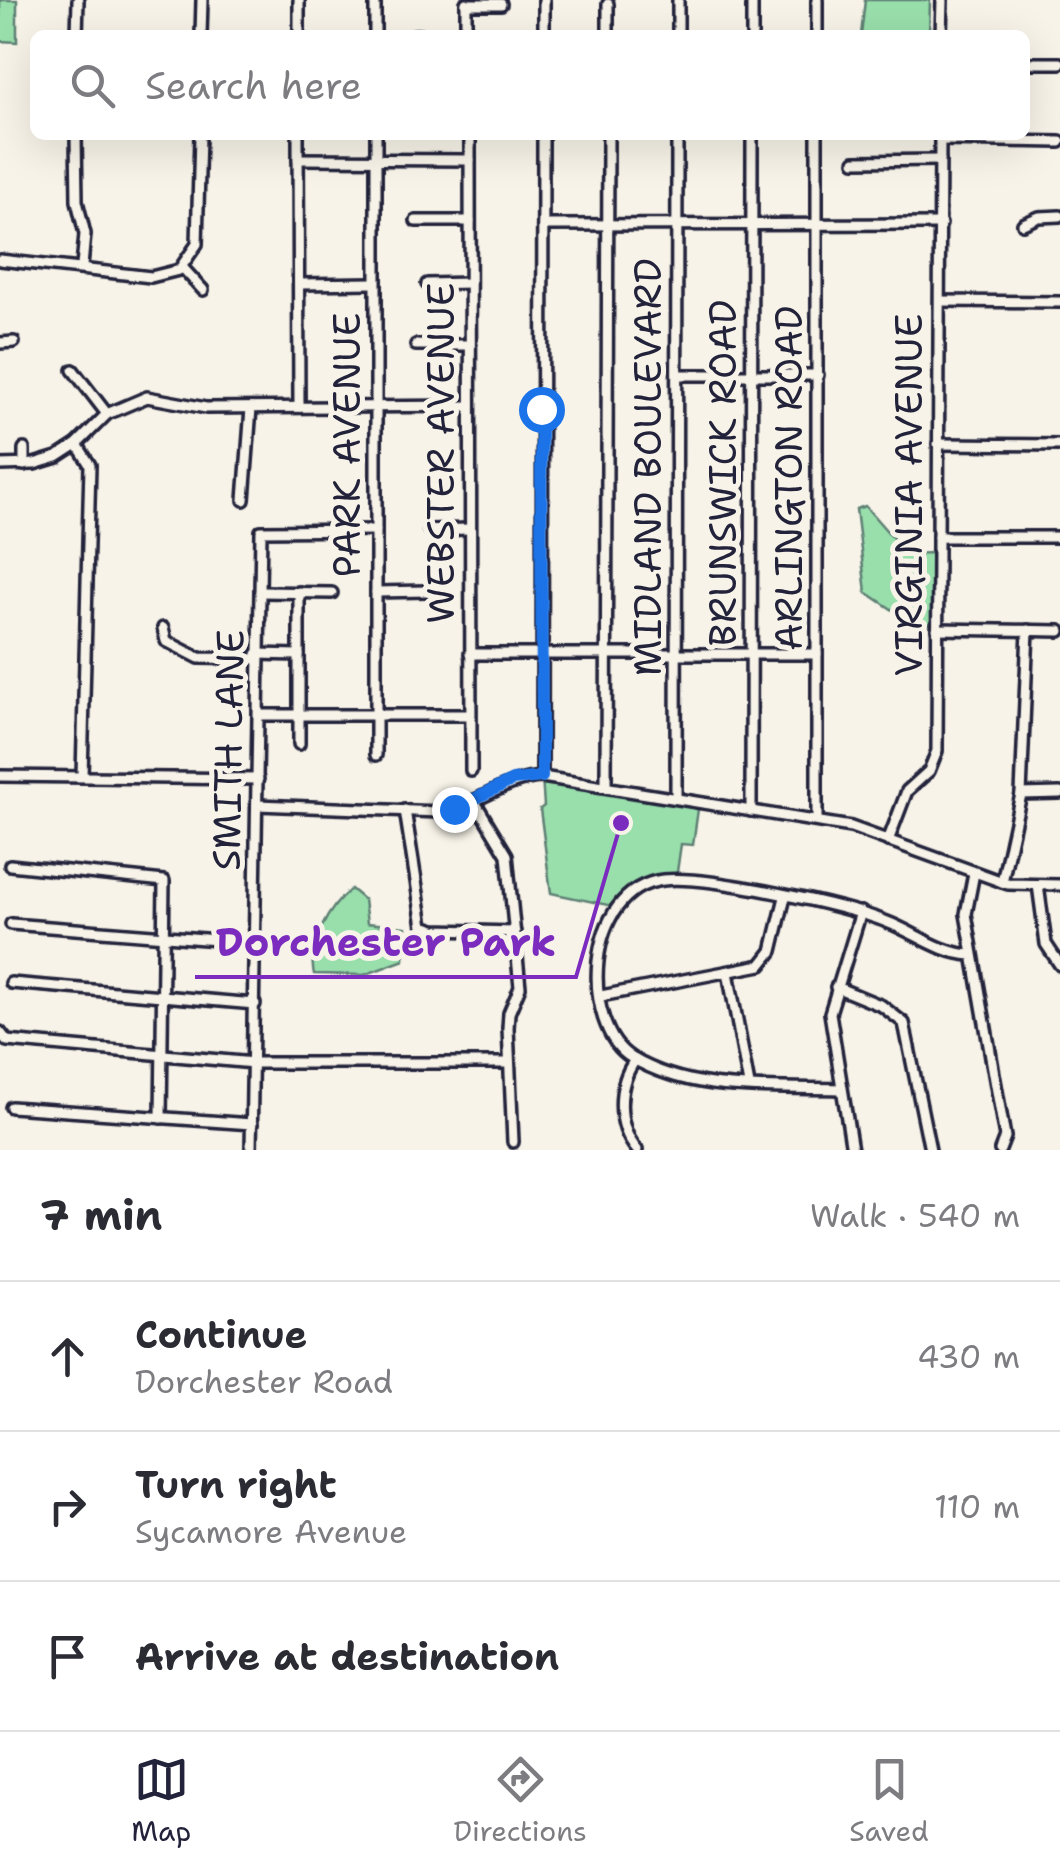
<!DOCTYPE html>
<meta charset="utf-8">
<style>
body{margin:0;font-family:"Shantell Sans",sans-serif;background:#f7f7f7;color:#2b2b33}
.stop{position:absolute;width:30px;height:30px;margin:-22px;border:8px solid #1a73e8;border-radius:50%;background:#fff}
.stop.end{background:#1a73e8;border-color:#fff;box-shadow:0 2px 10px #0008}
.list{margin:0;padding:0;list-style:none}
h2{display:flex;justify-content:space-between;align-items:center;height:130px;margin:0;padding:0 40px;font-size:42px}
h2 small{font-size:32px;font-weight:400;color:#7c7c81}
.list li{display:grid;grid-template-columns:65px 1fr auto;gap:30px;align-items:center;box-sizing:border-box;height:150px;padding:0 40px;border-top:2px solid #e1e1e2}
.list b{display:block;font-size:38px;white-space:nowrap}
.list p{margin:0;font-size:32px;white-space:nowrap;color:#7c7c81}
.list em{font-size:32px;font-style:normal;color:#7c7c81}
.icon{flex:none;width:55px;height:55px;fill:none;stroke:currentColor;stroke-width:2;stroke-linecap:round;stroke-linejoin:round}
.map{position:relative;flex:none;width:1060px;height:1150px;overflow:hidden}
.search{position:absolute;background:#fff;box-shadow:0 10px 40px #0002;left:30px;right:30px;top:30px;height:110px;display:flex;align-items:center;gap:25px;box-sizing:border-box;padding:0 35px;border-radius:15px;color:#7c7c81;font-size:38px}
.sheet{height:580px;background:#fff}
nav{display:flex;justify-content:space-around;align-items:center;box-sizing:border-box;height:140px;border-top:2px solid #e1e1e2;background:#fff;font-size:28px;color:#7c7c81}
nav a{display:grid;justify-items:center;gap:5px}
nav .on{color:#22223b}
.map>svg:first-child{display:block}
.green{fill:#99dfac;stroke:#5e8074;stroke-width:2.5}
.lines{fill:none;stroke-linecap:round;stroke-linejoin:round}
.minor-casing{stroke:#22223b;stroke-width:16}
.minor{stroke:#f7f3e8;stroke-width:9}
.route{stroke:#1a73e8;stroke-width:12}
.labels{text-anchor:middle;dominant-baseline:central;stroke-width:10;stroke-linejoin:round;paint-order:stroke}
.street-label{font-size:38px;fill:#22223b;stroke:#f7f3e8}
.leader{fill:none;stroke:#7b2cbf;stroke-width:4}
.callout-dot{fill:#7b2cbf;stroke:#f7f3e8;stroke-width:4}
.callout-label{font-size:40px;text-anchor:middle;font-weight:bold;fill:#7b2cbf;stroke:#f7f3e8;stroke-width:10;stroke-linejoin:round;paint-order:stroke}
</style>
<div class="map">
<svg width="1060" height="1150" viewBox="0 0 1060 1150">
<rect width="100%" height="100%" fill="#f7f3e8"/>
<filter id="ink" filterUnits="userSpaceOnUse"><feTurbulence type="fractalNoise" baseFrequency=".01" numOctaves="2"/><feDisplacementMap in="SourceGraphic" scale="20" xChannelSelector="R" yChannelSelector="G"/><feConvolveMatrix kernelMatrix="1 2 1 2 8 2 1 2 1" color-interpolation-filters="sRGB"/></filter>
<g filter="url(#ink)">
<g class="green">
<polygon points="0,0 17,0 17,42 0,41"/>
<polygon points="865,0 930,0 929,35 861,35"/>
<polygon points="865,506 907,554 932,553 932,625 905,618 866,592 856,509"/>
<polygon points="542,777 699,802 693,845 681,844 676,879 651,883 617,907 551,893 540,809 544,806"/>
<path d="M 351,889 L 364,900 L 367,923 L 406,927 L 404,960 L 364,975 L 314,974 C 307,945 329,907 351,889 Z"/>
</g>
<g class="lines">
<defs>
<g id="minor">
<polyline points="375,0 375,35"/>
<polyline points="544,0 544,35"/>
<polyline points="752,0 752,35"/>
<polyline points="466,3 466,35"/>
<polyline points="466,4 501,4"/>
<polyline points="608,4 608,35"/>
<polyline points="77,35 78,0"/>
<polyline points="201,35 202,0"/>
<polyline points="299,35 299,0"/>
<polyline points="415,35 466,35"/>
<polyline points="678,35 678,0"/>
<polyline points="817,35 817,0"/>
<polyline points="941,35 942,0"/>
<polyline points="1025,63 1060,63"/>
<polyline points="76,135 77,201 85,234 82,266"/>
<polyline points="298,135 299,407"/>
<polyline points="470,135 471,771"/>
<polyline points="817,135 817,821"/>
<polyline points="940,140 1060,142"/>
<polyline points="298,159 470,160"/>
<polyline points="855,161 940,160"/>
<polyline points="416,221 470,221"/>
<polyline points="1023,224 1039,217 1060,216"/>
<polyline points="543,225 941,224"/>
<polyline points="0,260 151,277 179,270 197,244 200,135"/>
<polyline points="182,267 203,290"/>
<polyline points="299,284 375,283"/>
<polyline points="427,284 470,283"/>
<polyline points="940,301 1060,302"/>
<polyline points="0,343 14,342"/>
<polyline points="416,345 469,345"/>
<polyline points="73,370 107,414"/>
<polyline points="678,375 818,375"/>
<polyline points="77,444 90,465 82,776"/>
<polyline points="938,444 1060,445"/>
<polyline points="0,465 34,464 57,457 77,444 107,414 147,397 206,408 470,406"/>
<polyline points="24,465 24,449"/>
<polyline points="244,500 251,408"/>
<polyline points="429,530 470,529"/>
<polyline points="938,537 1060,537"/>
<polyline points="260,592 332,593"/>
<polyline points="376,592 427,591"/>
<polyline points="163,628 166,641 199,658 257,659"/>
<polyline points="937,629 1060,631"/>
<polyline points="257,654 299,655"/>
<polyline points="470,654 817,654"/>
<polyline points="259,715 470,715"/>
<polyline points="299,744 299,592"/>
<polyline points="376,755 376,135"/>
<polyline points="0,776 258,779"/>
<polyline points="542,777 543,135"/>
<polyline points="606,787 608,135"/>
<polyline points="1021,794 1060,793"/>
<polyline points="676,798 677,135"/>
<polyline points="475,802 507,855 520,987 509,1013 508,1028 513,1142"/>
<path d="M 257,805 L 440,812 C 478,805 504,779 542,777 L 851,827 L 1008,884 L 1060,885"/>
<polyline points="405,810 423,926 435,930 515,932"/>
<polyline points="751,811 752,135"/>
<polyline points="888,841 907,791 929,771 937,751 940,135"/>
<polyline points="10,865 164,881 161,1118"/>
<polyline points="974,873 966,914 1005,1137 1000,1150"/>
<polyline points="1002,882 1021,794 1028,630"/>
<polyline points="1038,885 1046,944 1060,965"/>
<polyline points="11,924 256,943"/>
<polyline points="728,972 749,1085"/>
<polyline points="11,983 255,1004"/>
<polyline points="836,987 882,1006 904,1023 930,1150"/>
<polyline points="601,996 761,965 772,951 785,897"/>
<polyline points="0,1032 7,1041 254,1063 509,1063"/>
<path d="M 635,1060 C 617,1085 616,1125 637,1150"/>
<path d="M 841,1089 C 772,1086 694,1095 632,1058 C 580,1027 583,890 663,880 C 706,875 845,905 887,922 C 916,933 939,953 971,955"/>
<polyline points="11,1107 252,1124"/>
<polyline points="251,1150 261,531 376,530"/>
<polyline points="852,1150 830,1013 861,912"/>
</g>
</defs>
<use href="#minor" class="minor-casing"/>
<use href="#minor" class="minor"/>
</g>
</g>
<g class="lines" filter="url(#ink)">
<polyline class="route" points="454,809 513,780 542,777 541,409"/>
</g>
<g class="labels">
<g class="street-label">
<text transform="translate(346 445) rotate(-90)">PARK AVENUE</text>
<text transform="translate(440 453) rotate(-90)">WEBSTER AVENUE</text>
<text transform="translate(647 467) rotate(-90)">MIDLAND BOULEVARD</text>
<text transform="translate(722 473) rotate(-90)">BRUNSWICK ROAD</text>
<text transform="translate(788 478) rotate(-90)">ARLINGTON ROAD</text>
<text transform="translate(908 495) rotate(-90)">VIRGINIA AVENUE</text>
<text transform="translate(228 750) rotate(-89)">SMITH LANE</text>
</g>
</g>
<path class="leader" d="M621 823L576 977H195"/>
<circle class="callout-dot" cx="621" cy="823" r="10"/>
<g class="callout-label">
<text x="386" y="956">Dorchester Park</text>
</g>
</svg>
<div class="stop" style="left:541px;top:409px"></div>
<div class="stop end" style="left:454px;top:809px"></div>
<div class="search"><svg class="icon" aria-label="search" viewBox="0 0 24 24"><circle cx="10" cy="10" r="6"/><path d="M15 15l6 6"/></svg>Search here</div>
</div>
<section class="sheet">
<h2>7 min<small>Walk · 540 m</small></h2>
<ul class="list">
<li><svg class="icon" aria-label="ahead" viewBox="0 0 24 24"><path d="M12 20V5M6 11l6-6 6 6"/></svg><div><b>Continue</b><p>Dorchester Road</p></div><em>430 m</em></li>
<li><svg class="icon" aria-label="right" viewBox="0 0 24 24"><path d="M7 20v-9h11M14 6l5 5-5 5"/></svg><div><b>Turn right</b><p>Sycamore Avenue</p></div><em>110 m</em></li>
<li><svg class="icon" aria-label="arrive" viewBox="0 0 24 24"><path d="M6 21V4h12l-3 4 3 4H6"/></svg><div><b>Arrive at destination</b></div></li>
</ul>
</section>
<nav>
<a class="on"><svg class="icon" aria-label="map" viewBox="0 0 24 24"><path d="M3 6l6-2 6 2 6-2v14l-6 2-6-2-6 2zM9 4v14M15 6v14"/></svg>Map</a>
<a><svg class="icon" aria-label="directions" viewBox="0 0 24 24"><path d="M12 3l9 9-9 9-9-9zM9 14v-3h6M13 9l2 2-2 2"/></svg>Directions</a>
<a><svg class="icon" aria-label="saved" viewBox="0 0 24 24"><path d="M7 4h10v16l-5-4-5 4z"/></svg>Saved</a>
</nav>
